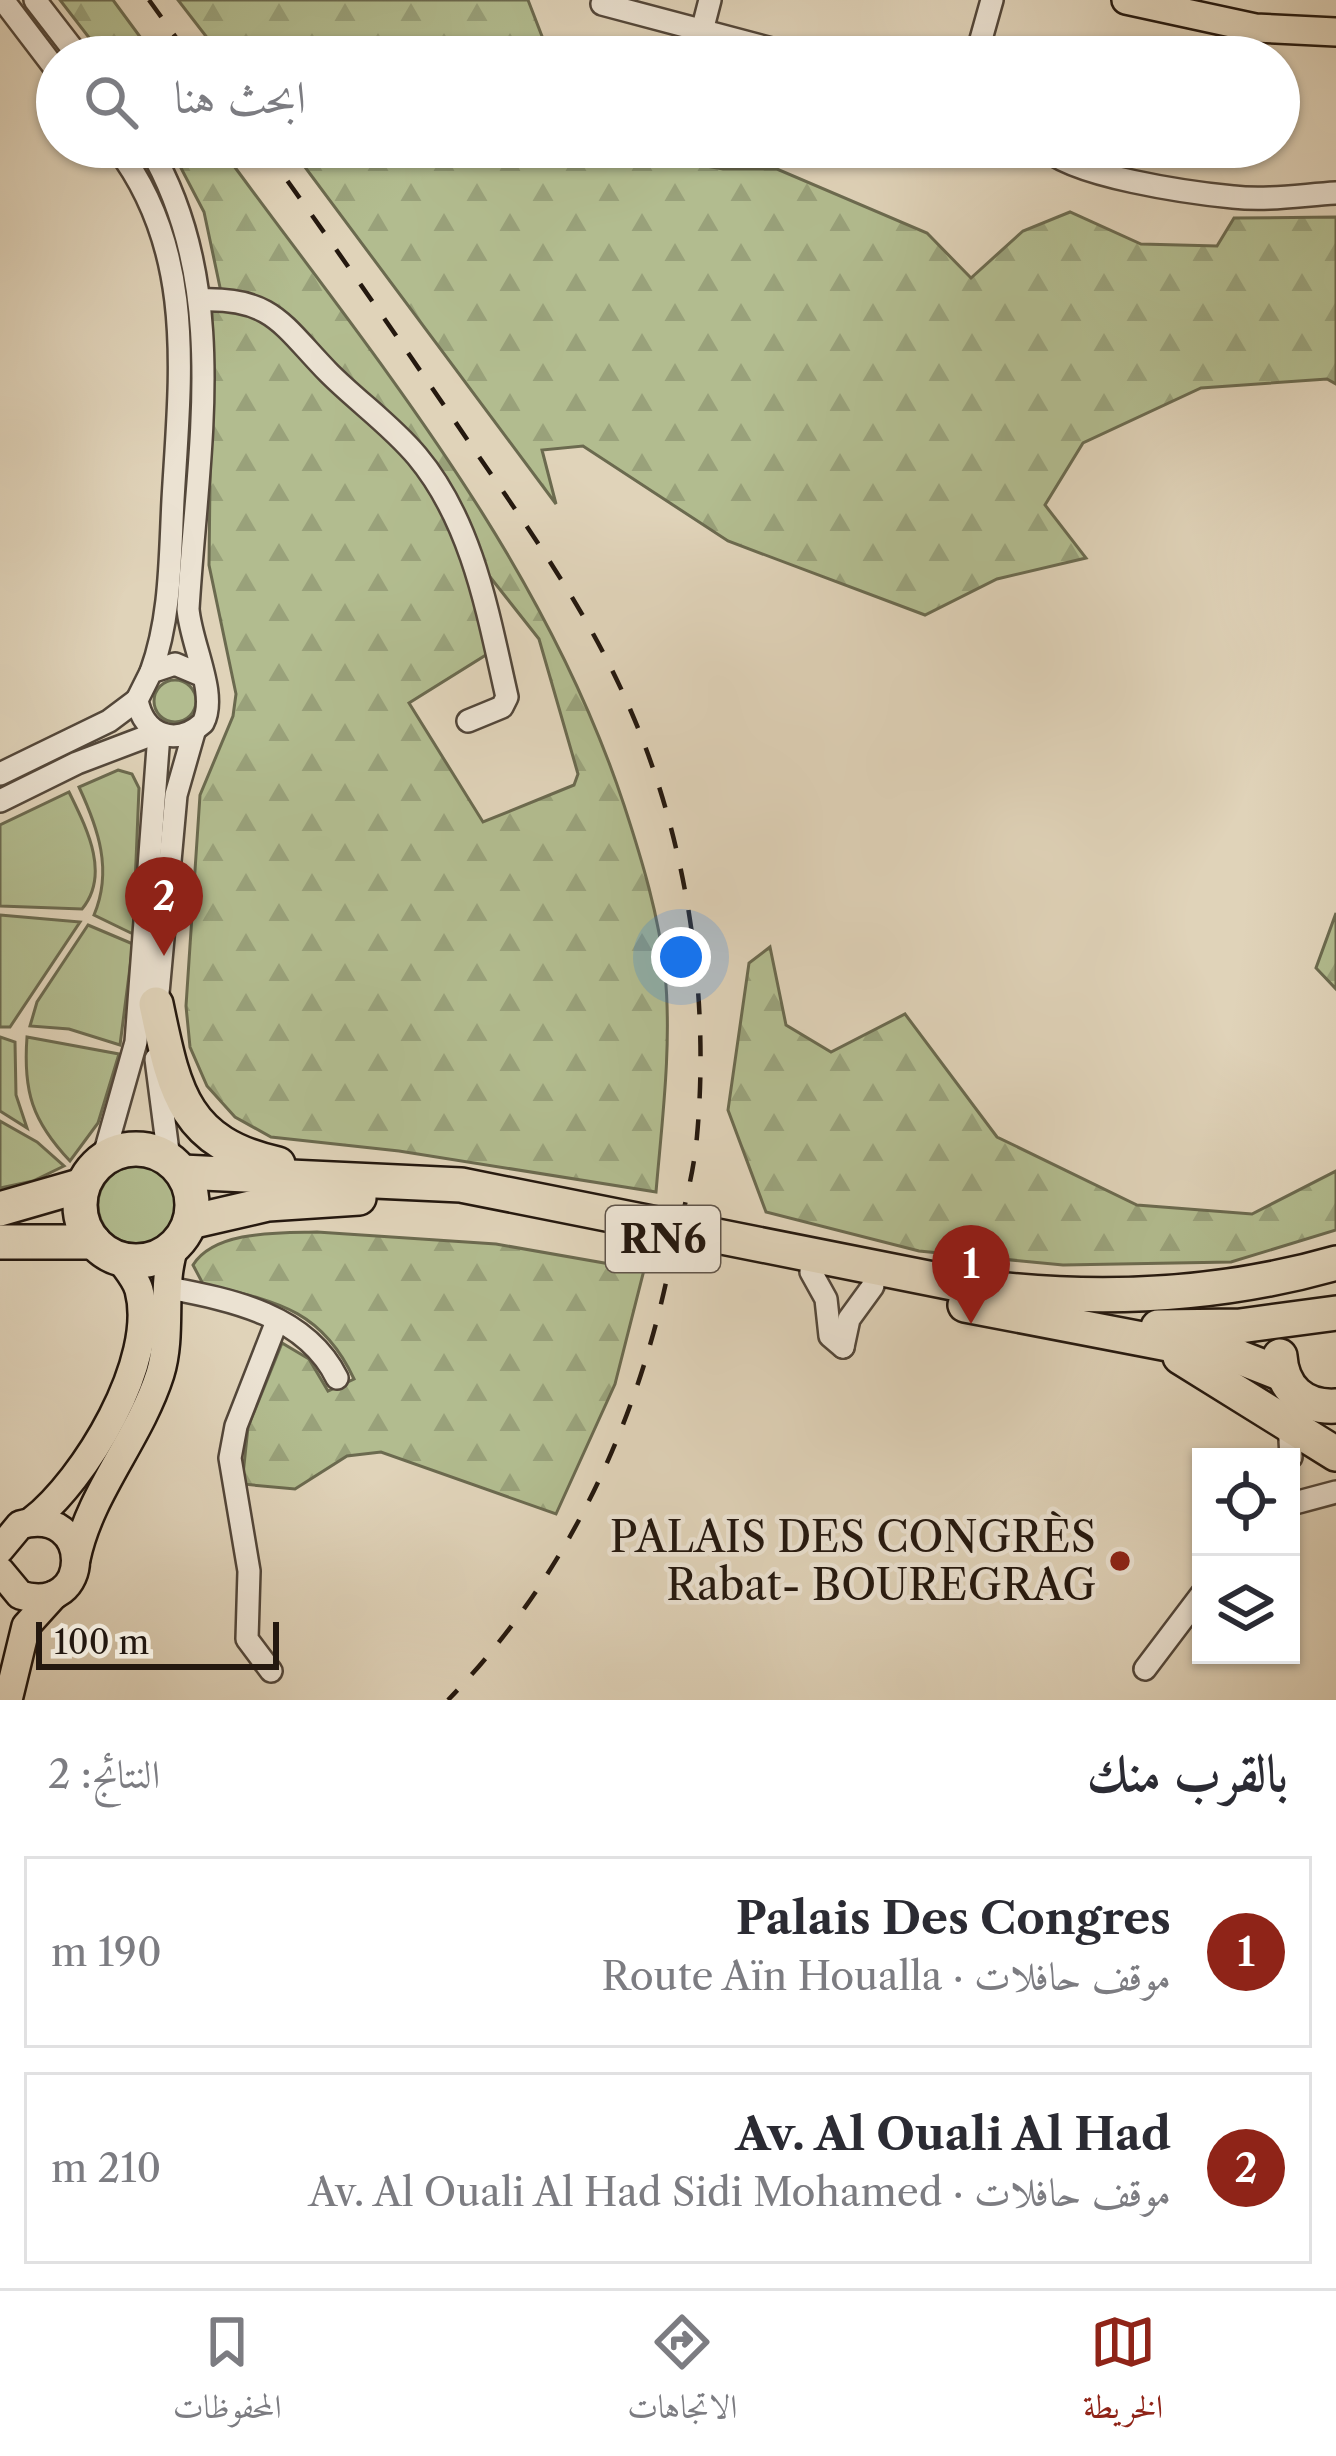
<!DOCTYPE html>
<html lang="ar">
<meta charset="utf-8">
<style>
body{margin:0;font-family:"Libre Caslon Text",Amiri,serif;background:#f7f7f7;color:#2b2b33;direction:rtl}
.controls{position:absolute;right:36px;bottom:36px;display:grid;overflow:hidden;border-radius:0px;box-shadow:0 3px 9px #0004}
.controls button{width:108px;height:108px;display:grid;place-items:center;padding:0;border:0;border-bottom:3px solid #e1e1e2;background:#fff;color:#2b2b33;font:60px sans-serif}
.scale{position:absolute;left:36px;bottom:30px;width:243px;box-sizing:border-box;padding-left:12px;border:6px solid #24180f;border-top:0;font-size:33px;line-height:42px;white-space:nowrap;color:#24180f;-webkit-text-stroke:9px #ebe2d2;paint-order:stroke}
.you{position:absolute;left:681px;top:957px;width:42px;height:42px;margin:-30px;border:9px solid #fff;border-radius:50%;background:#1a73e8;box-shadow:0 0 0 18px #1a73e833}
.badge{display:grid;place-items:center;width:78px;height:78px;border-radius:50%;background:#8f2418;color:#fff;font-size:39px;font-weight:700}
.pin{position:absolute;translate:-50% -99px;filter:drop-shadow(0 3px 6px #0008)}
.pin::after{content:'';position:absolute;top:63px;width:42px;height:36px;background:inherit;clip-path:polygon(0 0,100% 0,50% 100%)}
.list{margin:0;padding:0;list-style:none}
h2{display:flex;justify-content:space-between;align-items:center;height:156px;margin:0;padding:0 48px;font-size:51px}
h2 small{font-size:39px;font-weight:400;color:#7c7c81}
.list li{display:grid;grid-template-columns:78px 1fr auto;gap:36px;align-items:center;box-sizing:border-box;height:192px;margin:0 24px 24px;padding:0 24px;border:3px solid #e1e1e2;border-radius:0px}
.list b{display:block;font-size:45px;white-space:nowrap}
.list p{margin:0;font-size:39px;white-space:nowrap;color:#7c7c81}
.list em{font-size:39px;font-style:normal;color:#7c7c81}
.icon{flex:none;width:66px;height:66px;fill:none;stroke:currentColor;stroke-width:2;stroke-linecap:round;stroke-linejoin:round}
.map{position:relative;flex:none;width:1336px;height:1700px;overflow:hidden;direction:ltr}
.search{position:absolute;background:#fff;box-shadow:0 3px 9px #0004;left:36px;right:36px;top:36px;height:132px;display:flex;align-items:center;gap:30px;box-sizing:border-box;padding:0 42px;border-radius:66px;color:#7c7c81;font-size:45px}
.sheet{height:588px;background:#fff}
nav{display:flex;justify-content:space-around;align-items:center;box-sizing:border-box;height:168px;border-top:3px solid #e1e1e2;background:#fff;font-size:33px;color:#7c7c81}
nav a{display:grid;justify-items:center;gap:6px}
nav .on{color:#8f2418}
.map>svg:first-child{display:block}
.green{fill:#b2bc8f;stroke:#6b6a4f;stroke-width:3}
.forest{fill:url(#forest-firs);stroke:#6b6a4f;stroke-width:3}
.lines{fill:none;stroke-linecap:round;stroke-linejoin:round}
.minor-casing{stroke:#53473a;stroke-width:26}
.major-casing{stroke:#24180f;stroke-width:32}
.highway-casing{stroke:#24180f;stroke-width:38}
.minor{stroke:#ebe2d2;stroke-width:21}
.major{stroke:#e0d3b9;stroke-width:27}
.highway{stroke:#e0d3b9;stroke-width:33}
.rail{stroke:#24180f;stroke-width:4.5;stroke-dasharray:21 21;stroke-linecap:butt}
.poi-dot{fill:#8f2418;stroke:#ebe2d2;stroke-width:4.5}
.labels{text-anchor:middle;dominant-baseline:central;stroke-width:9;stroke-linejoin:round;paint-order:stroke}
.shield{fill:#ebe2d2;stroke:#60554a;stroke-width:3}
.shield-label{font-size:39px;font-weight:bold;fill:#24180f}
.poi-label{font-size:42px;fill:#24180f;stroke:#ebe2d2;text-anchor:end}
</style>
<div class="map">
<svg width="1336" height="1700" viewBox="0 0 1336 1700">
<defs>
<pattern id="forest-firs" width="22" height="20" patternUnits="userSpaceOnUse" patternTransform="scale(3)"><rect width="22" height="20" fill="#b2bc8f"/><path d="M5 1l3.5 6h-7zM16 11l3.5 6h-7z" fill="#99a17a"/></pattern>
</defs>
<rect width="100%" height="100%" fill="#e0d3b9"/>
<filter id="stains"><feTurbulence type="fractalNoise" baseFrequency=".00167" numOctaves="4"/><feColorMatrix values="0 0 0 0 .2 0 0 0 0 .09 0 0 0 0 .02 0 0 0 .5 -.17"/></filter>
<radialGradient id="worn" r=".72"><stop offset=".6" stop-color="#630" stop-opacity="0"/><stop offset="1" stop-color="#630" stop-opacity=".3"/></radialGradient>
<g class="green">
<circle cx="175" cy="701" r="21"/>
<path d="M 118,770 L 132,774 L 139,788 L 133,934 L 94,915 C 113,870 98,828 79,787 Z"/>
<path d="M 69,792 C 86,827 111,874 82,909 L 0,906 L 0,825 Z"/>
<polygon points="0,915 80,922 10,1027 0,1027"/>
<polygon points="88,925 133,944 120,1045 69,1029 30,1026 37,1002"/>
<polygon points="0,1037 15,1042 16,1095 27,1128 0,1111"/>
<path d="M 27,1037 L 119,1054 L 98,1123 L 70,1161 C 32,1121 23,1091 27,1037 Z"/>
<polygon points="0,1121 37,1142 64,1166 33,1181 0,1188"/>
<circle cx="137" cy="1205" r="39"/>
</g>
<g class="forest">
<polygon points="60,0 113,0 155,57 104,57"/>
<polygon points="178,0 528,0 550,57 222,57"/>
<path d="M 170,147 L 220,147 C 373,356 542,556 624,805 C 642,860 659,916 665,973 C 672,1045 662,1121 656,1192 L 399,1151 L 271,1137 L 235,1117 L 207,1086 L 190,1047 L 186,1006 L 200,795 L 233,716 L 236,694 L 209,565 L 212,306 C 281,309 286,338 330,382 C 356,408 386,429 410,458 C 455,513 469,586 489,653 L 409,703 L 483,822 L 574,785 L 578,774 L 539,639 L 479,563 L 464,517 L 435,467 L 290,318 L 255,299 L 221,292 L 204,212 Z"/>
<polygon points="290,147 647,147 667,159 723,169 777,169 927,233 971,278 1023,231 1070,212 1141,244 1217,246 1234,218 1336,217 1336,384 1327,379 1201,388 1083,443 1045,505 1086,558 997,579 925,615 728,541 583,446 542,450 556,504"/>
<polygon points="1336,913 1336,989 1316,968"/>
<polygon points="770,947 786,1025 831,1052 905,1014 997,1137 1137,1205 1252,1214 1336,1171 1336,1230 1231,1262 1063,1265 919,1251 766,1212 728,1110 749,963"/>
<path d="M 317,1232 L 496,1244 L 644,1270 L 615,1384 L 556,1514 L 381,1452 L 347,1456 L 295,1489 L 242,1484 L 248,1427 L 282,1343 L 309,1359 L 328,1391 L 354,1379 C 321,1308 274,1301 203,1284 L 193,1265 C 215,1230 280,1233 317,1232 Z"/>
</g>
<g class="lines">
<defs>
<g id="minor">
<polyline points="3,0 57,71"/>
<polyline points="35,0 79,57"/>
<polyline points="602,4 802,57"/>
<polyline points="702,31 710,0"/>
<polyline points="976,57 992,0"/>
<path d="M 116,147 C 197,252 180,377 173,500 C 170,558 171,617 151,672"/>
<path d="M 149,147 C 232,287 197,455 188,609 C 191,645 218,694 203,723 C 176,747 144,736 137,700 L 151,672 L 175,664 L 201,675"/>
<path d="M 1044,147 C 1070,176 1191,193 1233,197 C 1267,201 1302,195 1336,193"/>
<path d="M 200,300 C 273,297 283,326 329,373 C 358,402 391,425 417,456 C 473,523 488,614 507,697 L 502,707 L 468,721"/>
<polyline points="0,774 109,721 137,700"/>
<polyline points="0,801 77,763 156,733"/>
<polyline points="156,1015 176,795 194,732"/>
<polyline points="156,1059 169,1159"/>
<polyline points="103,1159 136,1042 159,734"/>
<polyline points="811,1272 826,1299 830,1336 843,1347"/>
<path d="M 169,1288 C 232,1300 306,1315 337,1378"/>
<polyline points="843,1347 849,1319 873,1286"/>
<polyline points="1289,1422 1291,1457"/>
<polyline points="1291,1504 1336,1492"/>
<polyline points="1145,1669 1201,1595"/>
<polyline points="271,1671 247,1639 249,1571 230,1458 236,1426 277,1321"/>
</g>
<g id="major">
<polyline points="1126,0 1255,28 1336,32"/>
<path d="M 32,1521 C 85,1480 158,1360 139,1290 C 136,1279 126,1268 120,1259"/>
<path d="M 0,1549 L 20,1525 C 94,1504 94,1617 20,1595 L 0,1571"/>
<path d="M 76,1559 C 90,1492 139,1440 160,1374 C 173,1331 160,1285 175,1245"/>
<polyline points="8,1700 26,1626 54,1595"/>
</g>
<g id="highway">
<path d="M 156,1004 C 174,1089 182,1143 278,1164"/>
<circle cx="136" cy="1205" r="56"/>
<path d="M 182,1172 L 461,1185 L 963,1285 C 1088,1302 1214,1298 1336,1263"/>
<polyline points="0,1209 83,1185"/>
<polyline points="190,1222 268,1204 359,1198"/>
<polyline points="0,1242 94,1242"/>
<polyline points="965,1305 1241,1358 1282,1374"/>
<polyline points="1158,1327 1240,1326 1336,1313"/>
<path d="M 1280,1356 C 1282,1388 1303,1408 1336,1406"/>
<polyline points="1180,1357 1336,1454"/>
</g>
</defs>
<use href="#minor" class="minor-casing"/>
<use href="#major" class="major-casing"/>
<use href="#highway" class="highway-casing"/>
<use href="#minor" class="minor"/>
<use href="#major" class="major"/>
<use href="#highway" class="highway"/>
<g class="rail">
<polyline points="149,0 190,57"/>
<path d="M 263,147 C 334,245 403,345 471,445 C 529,529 590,615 630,709 C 687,840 710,994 697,1136 C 693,1183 677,1232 667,1278 C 633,1435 561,1584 448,1700"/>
</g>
</g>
<circle class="poi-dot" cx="1120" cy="1561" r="12"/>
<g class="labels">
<rect class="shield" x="606" y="1206" width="114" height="66" rx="9"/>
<g class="shield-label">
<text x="663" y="1239">RN6</text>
</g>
<g class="poi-label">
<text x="1096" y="1537">PALAIS DES CONGRÈS<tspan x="1096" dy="48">Rabat- BOUREGRAG</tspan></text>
</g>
</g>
<rect width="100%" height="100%" filter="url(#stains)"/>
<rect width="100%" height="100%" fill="url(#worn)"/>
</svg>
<div class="controls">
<button><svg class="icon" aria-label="locate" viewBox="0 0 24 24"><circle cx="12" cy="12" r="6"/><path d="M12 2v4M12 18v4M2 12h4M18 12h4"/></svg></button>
<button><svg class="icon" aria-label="layers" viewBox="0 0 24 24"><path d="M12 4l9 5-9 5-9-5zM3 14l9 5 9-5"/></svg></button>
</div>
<div class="scale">100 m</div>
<div class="you"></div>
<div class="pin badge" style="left:971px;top:1324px">1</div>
<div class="pin badge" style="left:164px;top:956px">2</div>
<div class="search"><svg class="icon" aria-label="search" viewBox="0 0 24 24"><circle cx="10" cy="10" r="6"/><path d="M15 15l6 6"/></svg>ابحث هنا</div>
</div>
<section class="sheet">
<h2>بالقرب منك<small>النتائج: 2</small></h2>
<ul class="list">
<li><span class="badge">1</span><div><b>Palais Des Congres</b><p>موقف حافلات · Route Aïn Houalla</p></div><em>190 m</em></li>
<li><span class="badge">2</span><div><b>Av. Al Ouali Al Had</b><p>موقف حافلات · Av. Al Ouali Al Had Sidi Mohamed</p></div><em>210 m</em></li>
</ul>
</section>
<nav>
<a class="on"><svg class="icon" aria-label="map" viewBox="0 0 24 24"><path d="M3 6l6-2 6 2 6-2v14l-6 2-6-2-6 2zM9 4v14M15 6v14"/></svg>الخريطة</a>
<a><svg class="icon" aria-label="directions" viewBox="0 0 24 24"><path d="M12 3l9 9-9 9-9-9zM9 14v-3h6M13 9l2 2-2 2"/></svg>الاتجاهات</a>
<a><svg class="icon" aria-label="saved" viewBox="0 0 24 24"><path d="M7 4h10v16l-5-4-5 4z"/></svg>المحفوظات</a>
</nav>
